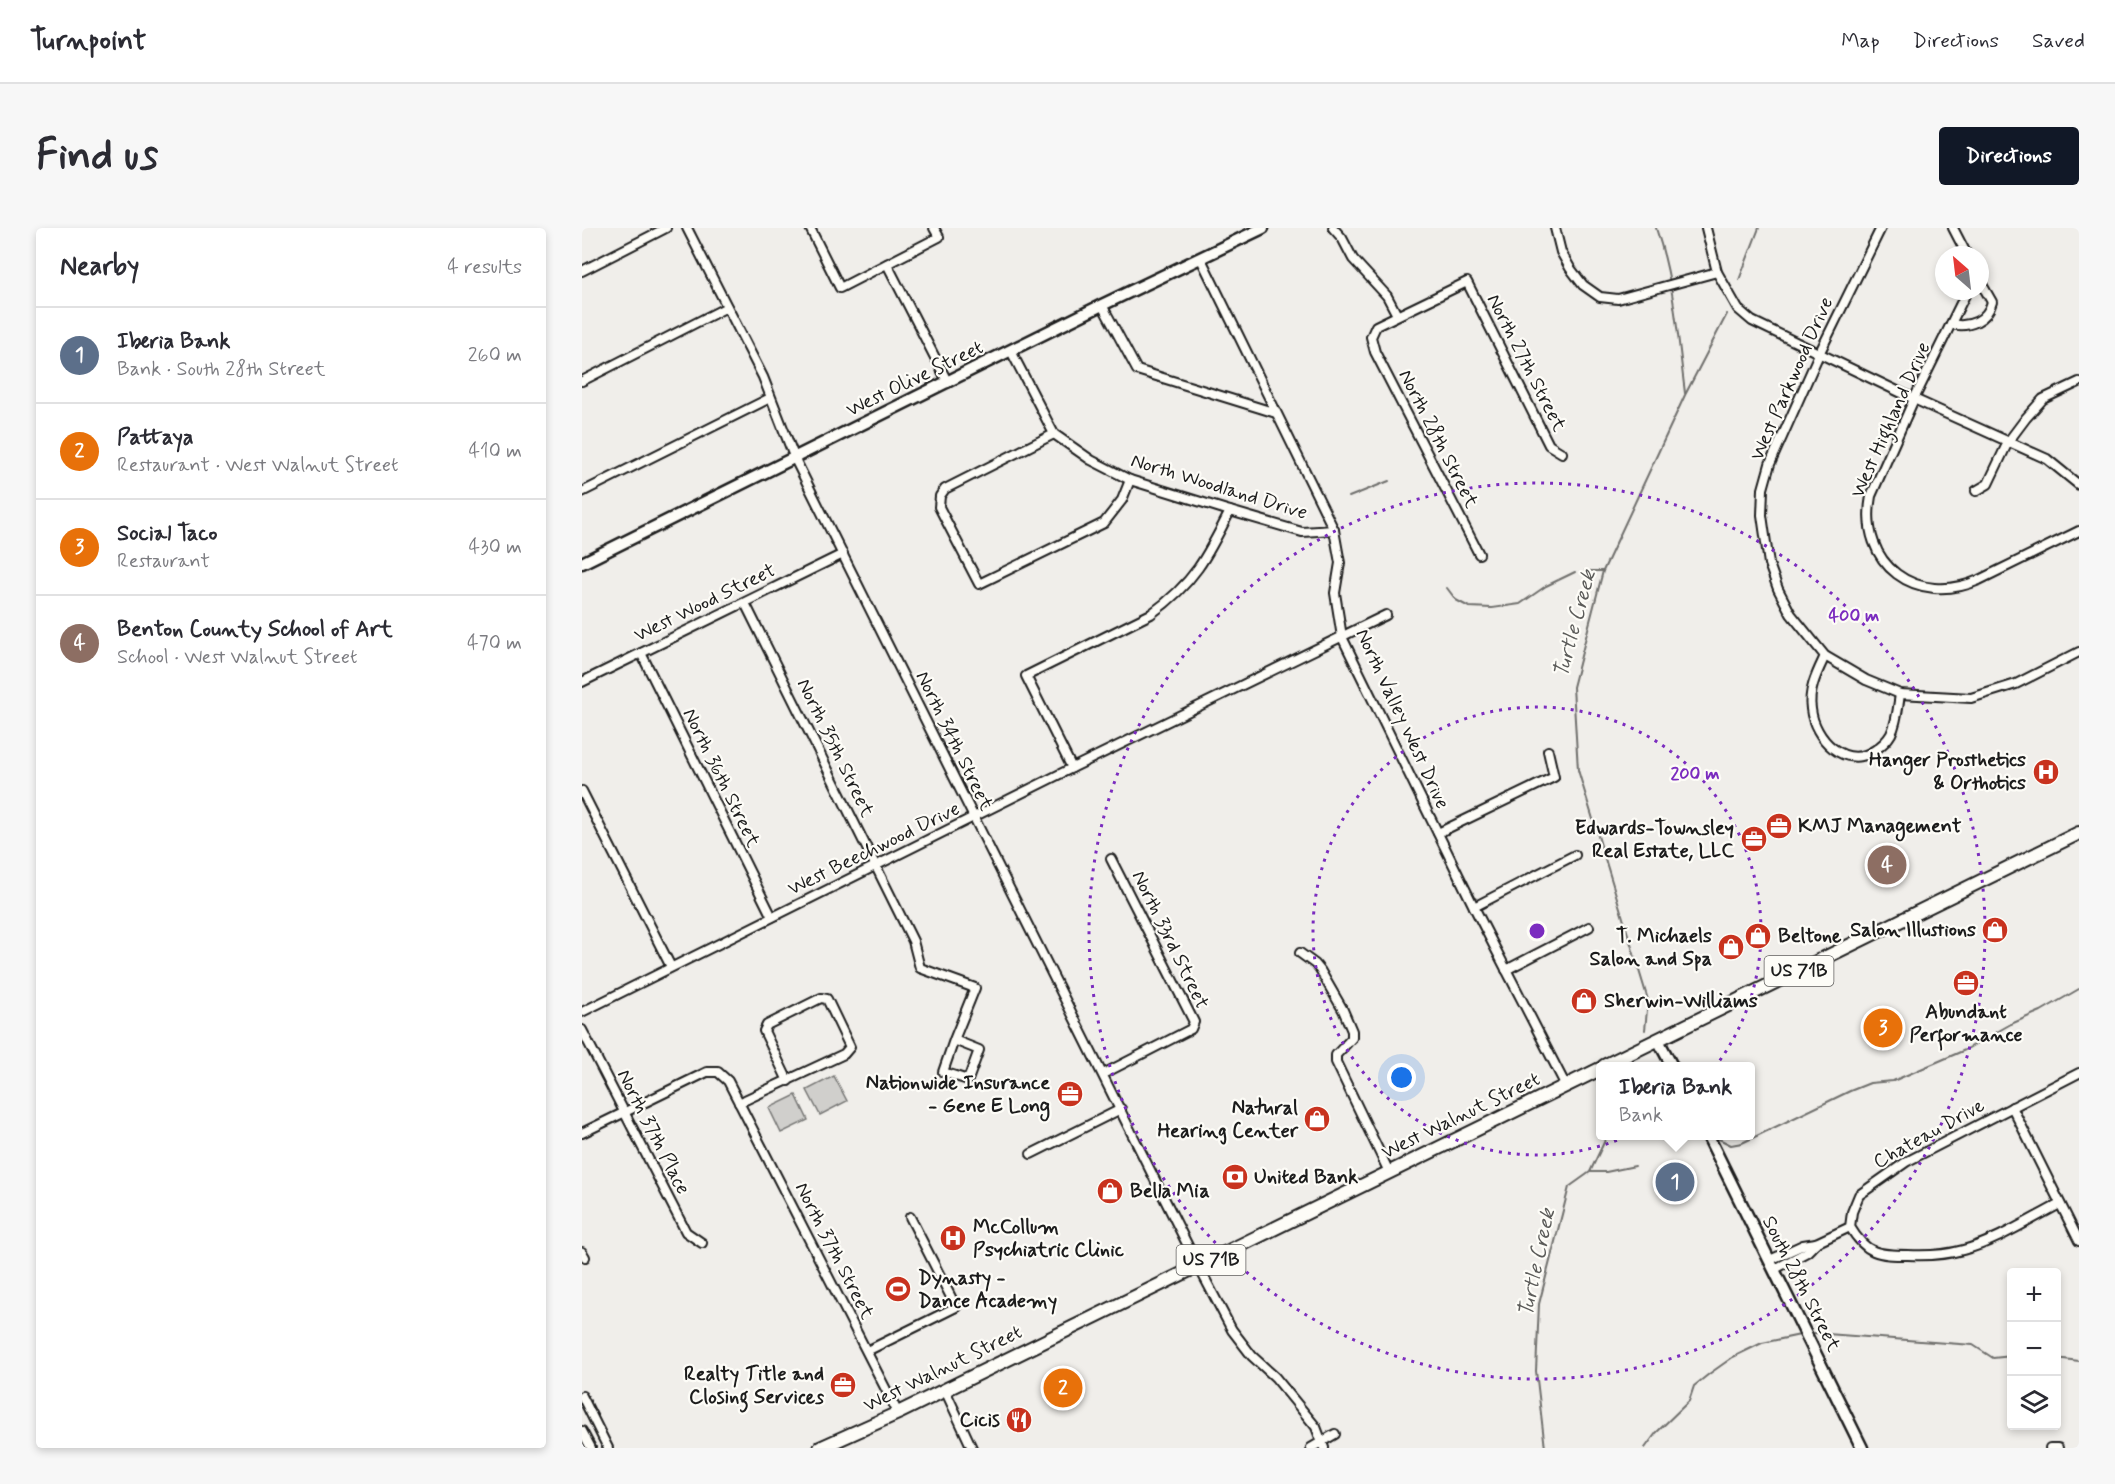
<!DOCTYPE html>
<meta charset="utf-8">
<style>
body{margin:0;font-family:Mynerve,sans-serif;background:#f7f7f7;color:#2b2b33}
.controls{position:absolute;right:18px;bottom:18px;display:grid;overflow:hidden;border-radius:6px;box-shadow:0 3px 9px #0003}
.controls button{width:54px;height:54px;display:grid;place-items:center;padding:0;border:0;border-bottom:2px solid #e1e1e2;background:#fff;color:#2b2b33;font:30px sans-serif}
.compass{position:absolute;left:1353px;top:18px;width:54px;height:54px;border-radius:50%;background:#fff;box-shadow:0 3px 9px #0003;rotate:332deg}
.you{position:absolute;left:820px;top:850px;width:21px;height:21px;margin:-15px;border:4px solid #fff;border-radius:50%;background:#1a73e8;box-shadow:0 0 0 9px #1a73e833}
.badge{display:grid;place-items:center;width:39px;height:39px;border-radius:50%;background:#111827;color:#fff;font-size:20px;font-weight:700}
.pin{position:absolute;translate:-50% -50%;border:3px solid #fff;box-shadow:0 2px 6px #0006}
.popup{position:absolute;left:1014px;top:834px;width:159px;height:78px;box-sizing:border-box;display:grid;place-content:center;border-radius:6px;background:#fff;filter:drop-shadow(0 2px 4px #0005);font-size:20px;white-space:nowrap;color:#7c7c81}
.popup b{font-size:22px;color:#2b2b33}
.popup::after{content:'';position:absolute;left:50%;top:100%;margin-left:-12px;border:12px solid transparent;border-top-color:#fff}
.list{margin:0;padding:0;list-style:none}
h2{display:flex;justify-content:space-between;align-items:center;height:78px;margin:0;padding:0 24px;font-size:26px}
h2 small{font-size:20px;font-weight:400;color:#7c7c81}
.list li{display:grid;grid-template-columns:39px 1fr auto;gap:18px;align-items:center;box-sizing:border-box;height:96px;padding:0 24px;border-top:2px solid #e1e1e2}
.list b{display:block;font-size:22px;white-space:nowrap}
.list p{margin:0;font-size:20px;white-space:nowrap;color:#7c7c81}
.list em{font-size:20px;font-style:normal;color:#7c7c81}
.icon{flex:none;width:33px;height:33px;fill:none;stroke:currentColor;stroke-width:2;stroke-linecap:round;stroke-linejoin:round}
.map{position:relative;flex:none;width:1497px;height:1220px;overflow:hidden;border-radius:6px}
header{display:flex;align-items:center;gap:36px;box-sizing:border-box;height:84px;padding:0 30px;background:#fff;border-bottom:2px solid #e1e1e2}
header strong{font-size:28px}
nav{display:flex;gap:33px;margin-inline-start:auto;font-size:21px}
.intro{display:flex;align-items:center;justify-content:space-between;box-sizing:border-box;height:144px;padding:0 36px}
h1{margin:0;font-size:42px}
.button{padding:15px 27px;border-radius:6px;background:#111827;color:#fff;font-size:21px;font-weight:700}
main{display:flex;gap:36px;padding:0 36px}
aside{flex:1;background:#fff;border-radius:6px;box-shadow:0 3px 9px #0003}
.map>svg:first-child{display:block}
.pitch{fill:#d0cfcc;stroke:#767674;stroke-width:1.5}
.lines{fill:none;stroke-linecap:round;stroke-linejoin:round}
.stream{stroke:#706f6d;stroke-width:2}
.street-casing{stroke:#1c1c1c;stroke-width:12}
.secondary-casing{stroke:#1c1c1c;stroke-width:15}
.primary-casing{stroke:#1c1c1c;stroke-width:16}
.street{stroke:#fdfcf7;stroke-width:8}
.secondary{stroke:#fdfcf7;stroke-width:10}
.primary{stroke:#fdfcf7;stroke-width:12}
.ring{fill:none;stroke:#7b2cbf;stroke-width:3;stroke-dasharray:3 6}
.labels{text-anchor:middle;dominant-baseline:central;stroke-width:4.5;stroke-linejoin:round;paint-order:stroke}
.shield{fill:#fdfcf7;stroke:#605f5e;stroke-width:1.5}
.shield-label{font-size:18px;font-weight:bold;fill:#1c1c1c}
.street-label{font-size:20px;fill:#1c1c1c;stroke:#fdfcf7}
.poi-label{font-size:20px;font-weight:bold;fill:#1c1c1c;stroke:#fdfcf7;text-anchor:end}
.water-label{font-size:21px;font-style:italic;fill:#5b5b59;stroke:#fdfcf7}
.centre{fill:#7b2cbf;stroke:#fdfcf7;stroke-width:3}
.ring-label{font-size:18px;text-anchor:middle;font-weight:bold;fill:#7b2cbf;stroke:#fdfcf7;stroke-width:4.5;stroke-linejoin:round;paint-order:stroke}
</style>
<header>
<strong>Turnpoint</strong>
<nav><a>Map</a><a>Directions</a><a>Saved</a></nav>
</header>
<div class="intro"><h1>Find us</h1><a class="button">Directions</a></div>
<main>
<aside>
<h2>Nearby<small>4 results</small></h2>
<ul class="list">
<li><span class="badge" style="background:#5c6f8a">1</span><div><b>Iberia Bank</b><p>Bank · South 28th Street</p></div><em>260 m</em></li>
<li><span class="badge" style="background:#e8710a">2</span><div><b>Pattaya</b><p>Restaurant · West Walnut Street</p></div><em>410 m</em></li>
<li><span class="badge" style="background:#e8710a">3</span><div><b>Social Taco</b><p>Restaurant</p></div><em>430 m</em></li>
<li><span class="badge" style="background:#8d6e63">4</span><div><b>Benton County School of Art</b><p>School · West Walnut Street</p></div><em>470 m</em></li>
</ul>
</aside>
<div class="map">
<svg width="1497" height="1220" viewBox="0 0 1497 1220">
<rect width="100%" height="100%" fill="#f0eeea"/>
<filter id="ink" filterUnits="userSpaceOnUse"><feTurbulence type="fractalNoise" baseFrequency=".0167" numOctaves="2"/><feDisplacementMap in="SourceGraphic" scale="12" xChannelSelector="R" yChannelSelector="G"/><feConvolveMatrix kernelMatrix="1 2 1 2 8 2 1 2 1" color-interpolation-filters="sRGB"/></filter>
<g filter="url(#ink)">
<g class="pitch">
<polygon points="252,848 265,873 238,887 225,862"/>
<polygon points="214,867 226,892 199,905 187,880"/>
</g>
<g class="lines">
<g class="stream">
<path d="M 1074,0 C 1092,53 1096,110 1103,165"/>
<polyline points="1157,52 1177,0"/>
<polyline points="767,269 807,253"/>
<polyline points="1003,343 1021,343"/>
<polyline points="865,360 874,372 887,379 910,380 938,376 964,358 993,344"/>
<polyline points="1063,802 1066,772 996,542 991,459 1021,343 1103,167 1145,86"/>
<polyline points="1135,910 1149,917 1160,915 1268,863 1288,855 1311,853 1383,822 1429,796 1459,783 1497,761"/>
<polyline points="1009,944 1024,944 1053,938"/>
<polyline points="1232,1105 1391,1117 1411,1130 1430,1128"/>
<polyline points="1474,1130 1497,1133"/>
<polyline points="963,1220 954,1143 957,1076 987,959 1008,944 1025,908"/>
<polyline points="1063,1220 1074,1205 1107,1173 1112,1158 1127,1146 1151,1129 1180,1115 1218,1107"/>
</g>
<defs>
<g id="street">
<polyline points="105,0 181,149 213,231 610,1026 650,1102 670,1128 693,1149 734,1199 742,1220"/>
<polyline points="228,0 258,60 357,9 352,0"/>
<polyline points="751,0 760,10 771,31 805,68 815,87"/>
<polyline points="973,0 979,24 988,40 1001,57 1018,69 1036,71 1135,44"/>
<polyline points="1124,0 1135,44 1156,81 1170,93 1332,171 1465,231 1497,257"/>
<polyline points="1299,0 1237,126 1188,236 1181,261 1180,287 1187,336 1196,361 1209,386 1243,428 1284,452 1318,466 1389,470 1434,456 1497,424"/>
<polyline points="1371,0 1385,27"/>
<polyline points="619,31 752,302 758,335 753,365 760,409 892,679 984,858"/>
<polyline points="305,36 366,155"/>
<polyline points="0,43 84,0"/>
<path d="M 1385,63 L 1332,171 L 1289,268 C 1276,337 1335,379 1397,352 L 1497,303"/>
<polyline points="520,77 555,142 694,185"/>
<path d="M 1369,96 C 1387,100 1405,93 1410,74 L 1398,53"/>
<polyline points="429,123 472,206 509,232 548,252 648,283 720,304 752,302"/>
<polyline points="0,153 145,79"/>
<polyline points="472,206 363,261 358,268 357,279 397,356 522,295 540,272 548,252"/>
<polyline points="1394,263 1406,256 1426,214 1444,190 1461,171 1497,154"/>
<polyline points="0,264 188,170"/>
<polyline points="897,326 793,124 789,109 794,98 885,54 967,217 980,225"/>
<polyline points="163,375 331,713 338,740 393,760 372,812 397,822 386,852 361,844 372,812"/>
<polyline points="59,425 190,689"/>
<path d="M 1243,428 C 1235,445 1226,462 1229,481 C 1232,510 1263,543 1293,522 C 1299,518 1305,513 1309,506 C 1315,494 1316,479 1318,466"/>
<polyline points="0,454 261,326"/>
<path d="M 490,540 L 444,448 L 569,386 C 612,355 625,329 648,283"/>
<polyline points="0,563 89,739"/>
<polyline points="856,605 972,549 966,523"/>
<polyline points="892,679 993,627"/>
<polyline points="718,725 733,736 738,742 761,782 770,803 770,810 754,827 754,834 807,944"/>
<polyline points="924,742 1007,699"/>
<polyline points="0,784 490,540 804,387"/>
<polyline points="0,802 104,1004 120,1015"/>
<polyline points="521,846 609,801 612,794 529,631"/>
<polyline points="157,875 163,872 262,826 268,819 245,771 239,770 185,797 182,803 206,853"/>
<polyline points="1430,879 1497,1013"/>
<polyline points="0,905 125,844 136,844 146,853 316,1185"/>
<polyline points="449,926 539,881"/>
<path d="M 1268,999 C 1284,1026 1296,1027 1326,1027 C 1345,1028 1363,1027 1381,1022 C 1415,1013 1447,992 1478,976"/>
<polyline points="0,1024 3,1029"/>
<polyline points="1188,1032 1221,1017 1234,1015 1268,999 1270,984 1277,967 1324,934 1497,845"/>
<polyline points="1193,1041 1225,1024 1234,1015"/>
<polyline points="285,1123 374,1079 328,989"/>
<polyline points="363,1162 390,1220"/>
<polyline points="0,1168 26,1220"/>
<polyline points="0,1203 9,1220"/>
<polyline points="729,1220 753,1206"/>
<polyline points="1468,1220 1476,1220"/>
</g>
<g id="secondary">
<polyline points="0,335 520,77 681,0"/>
<polyline points="1076,812 1090,838"/>
<polyline points="1126,908 1280,1220"/>
</g>
<g id="primary">
<polyline points="1022,838 1497,605"/>
<polyline points="238,1220 316,1185 1018,841"/>
</g>
</defs>
<use href="#street" class="street-casing"/>
<use href="#secondary" class="secondary-casing"/>
<use href="#primary" class="primary-casing"/>
<use href="#street" class="street"/>
<use href="#secondary" class="secondary"/>
<use href="#primary" class="primary"/>
</g>
</g>
<g class="ring">
<circle cx="955" cy="703" r="224"/>
<circle cx="955" cy="703" r="448"/>
</g>
<defs>
<symbol id="hospital-disc" viewBox="-11 -11 22 22"><circle r="9.5" fill="#c8321e" stroke="#fdfcf7"/><path d="M-5-5h3v3.5h4V-5h3V5h-3V1.5h-4V5h-3Z" fill="#fff"/></symbol>
<symbol id="office-disc" viewBox="-11 -11 22 22"><circle r="9.5" fill="#c8321e" stroke="#fdfcf7"/><path d="M-6-3h4V-5.5h4V-3h4V5H-6ZM-1-4.5V-3h2v-1.5ZM-6 0V1H6V0Z" fill="#fff"/></symbol>
<symbol id="shop-disc" viewBox="-11 -11 22 22"><circle r="9.5" fill="#c8321e" stroke="#fdfcf7"/><path d="M-5-2.5h2.3a2.7 3.5 0 0 1 5.4 0H5L5.5 6h-11ZM-1.5-2.5h3a1.5 2.3 0 0 0-3 0Z" fill="#fff"/></symbol>
<symbol id="bank-disc" viewBox="-11 -11 22 22"><circle r="9.5" fill="#c8321e" stroke="#fdfcf7"/><path d="M-6-4H6V4H-6ZM0-2.3a2.3 2.3 0 1 0 0 4.6a2.3 2.3 0 1 0 0-4.6Z" fill="#fff"/></symbol>
<symbol id="stadium-disc" viewBox="-11 -11 22 22"><circle r="9.5" fill="#c8321e" stroke="#fdfcf7"/><path d="M0-5a6.5 5 0 1 0 0 10a6.5 5 0 1 0 0-10ZM-3.5-1.8h7v3.6h-7Z" fill="#fff"/></symbol>
<symbol id="restaurant-disc" viewBox="-11 -11 22 22"><circle r="9.5" fill="#c8321e" stroke="#fdfcf7"/><path d="M-5-6h1v4h1v-4h1v4h1v-4h1v5L-1.5 .5V6h-2V.5L-5-1ZM5-6V6H3V1.5H1.5Q1.5-4 5-6Z" fill="#fff"/></symbol>
</defs>
<g fill-rule="evenodd">
<use href="#hospital-disc" x="1449" y="529" width="30" height="30"/>
<use href="#office-disc" x="1182" y="583" width="30" height="30"/>
<use href="#office-disc" x="1157" y="596" width="30" height="30"/>
<use href="#shop-disc" x="1398" y="687" width="30" height="30"/>
<use href="#shop-disc" x="1161" y="693" width="30" height="30"/>
<use href="#shop-disc" x="1134" y="704" width="30" height="30"/>
<use href="#office-disc" x="1369" y="740" width="30" height="30"/>
<use href="#shop-disc" x="987" y="758" width="30" height="30"/>
<use href="#office-disc" x="473" y="851" width="30" height="30"/>
<use href="#shop-disc" x="720" y="876" width="30" height="30"/>
<use href="#bank-disc" x="638" y="934" width="30" height="30"/>
<use href="#shop-disc" x="513" y="948" width="30" height="30"/>
<use href="#hospital-disc" x="356" y="995" width="30" height="30"/>
<use href="#stadium-disc" x="301" y="1046" width="30" height="30"/>
<use href="#office-disc" x="246" y="1142" width="30" height="30"/>
<use href="#restaurant-disc" x="422" y="1177" width="30" height="30"/>
</g>
<g class="labels">
<g class="shield">
<rect x="1182.5" y="728" width="69" height="30" rx="4.5"/>
<rect x="594.5" y="1017" width="69" height="30" rx="4.5"/>
</g>
<g class="shield-label">
<text x="1217" y="743">US 71B</text>
<text x="629" y="1032">US 71B</text>
</g>
<g class="street-label">
<text transform="translate(944 135) rotate(63)">North 27th Street</text>
<text transform="translate(333 151) rotate(-26)">West Olive Street</text>
<text transform="translate(1210 151) rotate(-66)">West Parkwood Drive</text>
<text transform="translate(1309 192) rotate(-66)">West Highland Drive</text>
<text transform="translate(856 211) rotate(63)">North 28th Street</text>
<text transform="translate(637 259) rotate(17)">North Woodland Drive</text>
<text transform="translate(123 375) rotate(-26)">West Wood Street</text>
<text transform="translate(820 491) rotate(65)">North Valley West Drive</text>
<text transform="translate(372 513) rotate(64)">North 34th Street</text>
<text transform="translate(253 520) rotate(64)">North 35th Street</text>
<text transform="translate(139 550) rotate(64)">North 36th Street</text>
<text transform="translate(292 621) rotate(-26)">West Beechwood Drive</text>
<text transform="translate(588 712) rotate(64)">North 33rd Street</text>
<text transform="translate(879 888) rotate(-26)">West Walnut Street</text>
<text transform="translate(71 904) rotate(63)">North 37th Place</text>
<text transform="translate(1347 906) rotate(-29)">Chateau Drive</text>
<text transform="translate(252 1023) rotate(63)">North 37th Street</text>
<text transform="translate(1219 1056) rotate(63)">South 28th Street</text>
<text transform="translate(361 1141) rotate(-26)">West Walnut Street</text>
</g>
<g class="poi-label">
<text x="1444" y="532">Hanger Prosthetics<tspan x="1444" dy="23">&amp; Orthotics</tspan></text>
<text x="1216" y="598" text-anchor="start">KMJ Management</text>
<text x="1152" y="600">Edwards-Townsley<tspan x="1152" dy="23">Real Estate, LLC</tspan></text>
<text x="1394" y="702">Salon Illustions</text>
<text x="1130" y="708">T. Michaels<tspan x="1130" dy="23">Salon and Spa</tspan></text>
<text x="1196" y="708" text-anchor="start">Beltone</text>
<text x="1022" y="773" text-anchor="start">Sherwin-Williams</text>
<text x="1384" y="784" text-anchor="middle">Abundant<tspan x="1384" dy="23">Performance</tspan></text>
<text x="468" y="855">Nationwide Insurance<tspan x="468" dy="23">- Gene E Long</tspan></text>
<text x="716" y="880">Natural<tspan x="716" dy="23">Hearing Center</tspan></text>
<text x="672" y="949" text-anchor="start">United Bank</text>
<text x="548" y="963" text-anchor="start">Bella Mia</text>
<text x="391" y="999" text-anchor="start">McCollum<tspan x="391" dy="23">Psychiatric Clinic</tspan></text>
<text x="336" y="1050" text-anchor="start">Dynasty -<tspan x="336" dy="23">Dance Academy</tspan></text>
<text x="242" y="1146">Realty Title and<tspan x="242" dy="23">Closing Services</tspan></text>
<text x="418" y="1192">Cicis</text>
</g>
<g class="water-label">
<text transform="translate(993 396) rotate(-75)">Turtle Creek</text>
<text transform="translate(955 1035) rotate(-78)">Turtle Creek</text>
</g>
</g>
<circle cx="955" cy="703" r="9" class="centre"/>
<g class="ring-label">
<text x="1272" y="393">400 m</text>
<text x="1113" y="551">200 m</text>
</g>
</svg>
<div class="controls">
<button>+</button>
<button>−</button>
<button><svg class="icon" aria-label="layers" viewBox="0 0 24 24"><path d="M12 4l9 5-9 5-9-5zM3 14l9 5 9-5"/></svg></button>
</div>
<svg class="compass" viewBox="-18 -18 36 36"><path d="M0-13l5 13h-10z" fill="#e53935"/><path d="M0 13l5-13h-10z" fill="#7c7c81"/></svg>
<div class="you"></div>
<div class="pin badge" style="left:1093px;top:954px;background:#5c6f8a">1</div>
<div class="popup"><b>Iberia Bank</b>Bank</div>
<div class="pin badge" style="left:481px;top:1160px;background:#e8710a">2</div>
<div class="pin badge" style="left:1301px;top:800px;background:#e8710a">3</div>
<div class="pin badge" style="left:1305px;top:637px;background:#8d6e63">4</div>
</div>
</main>
